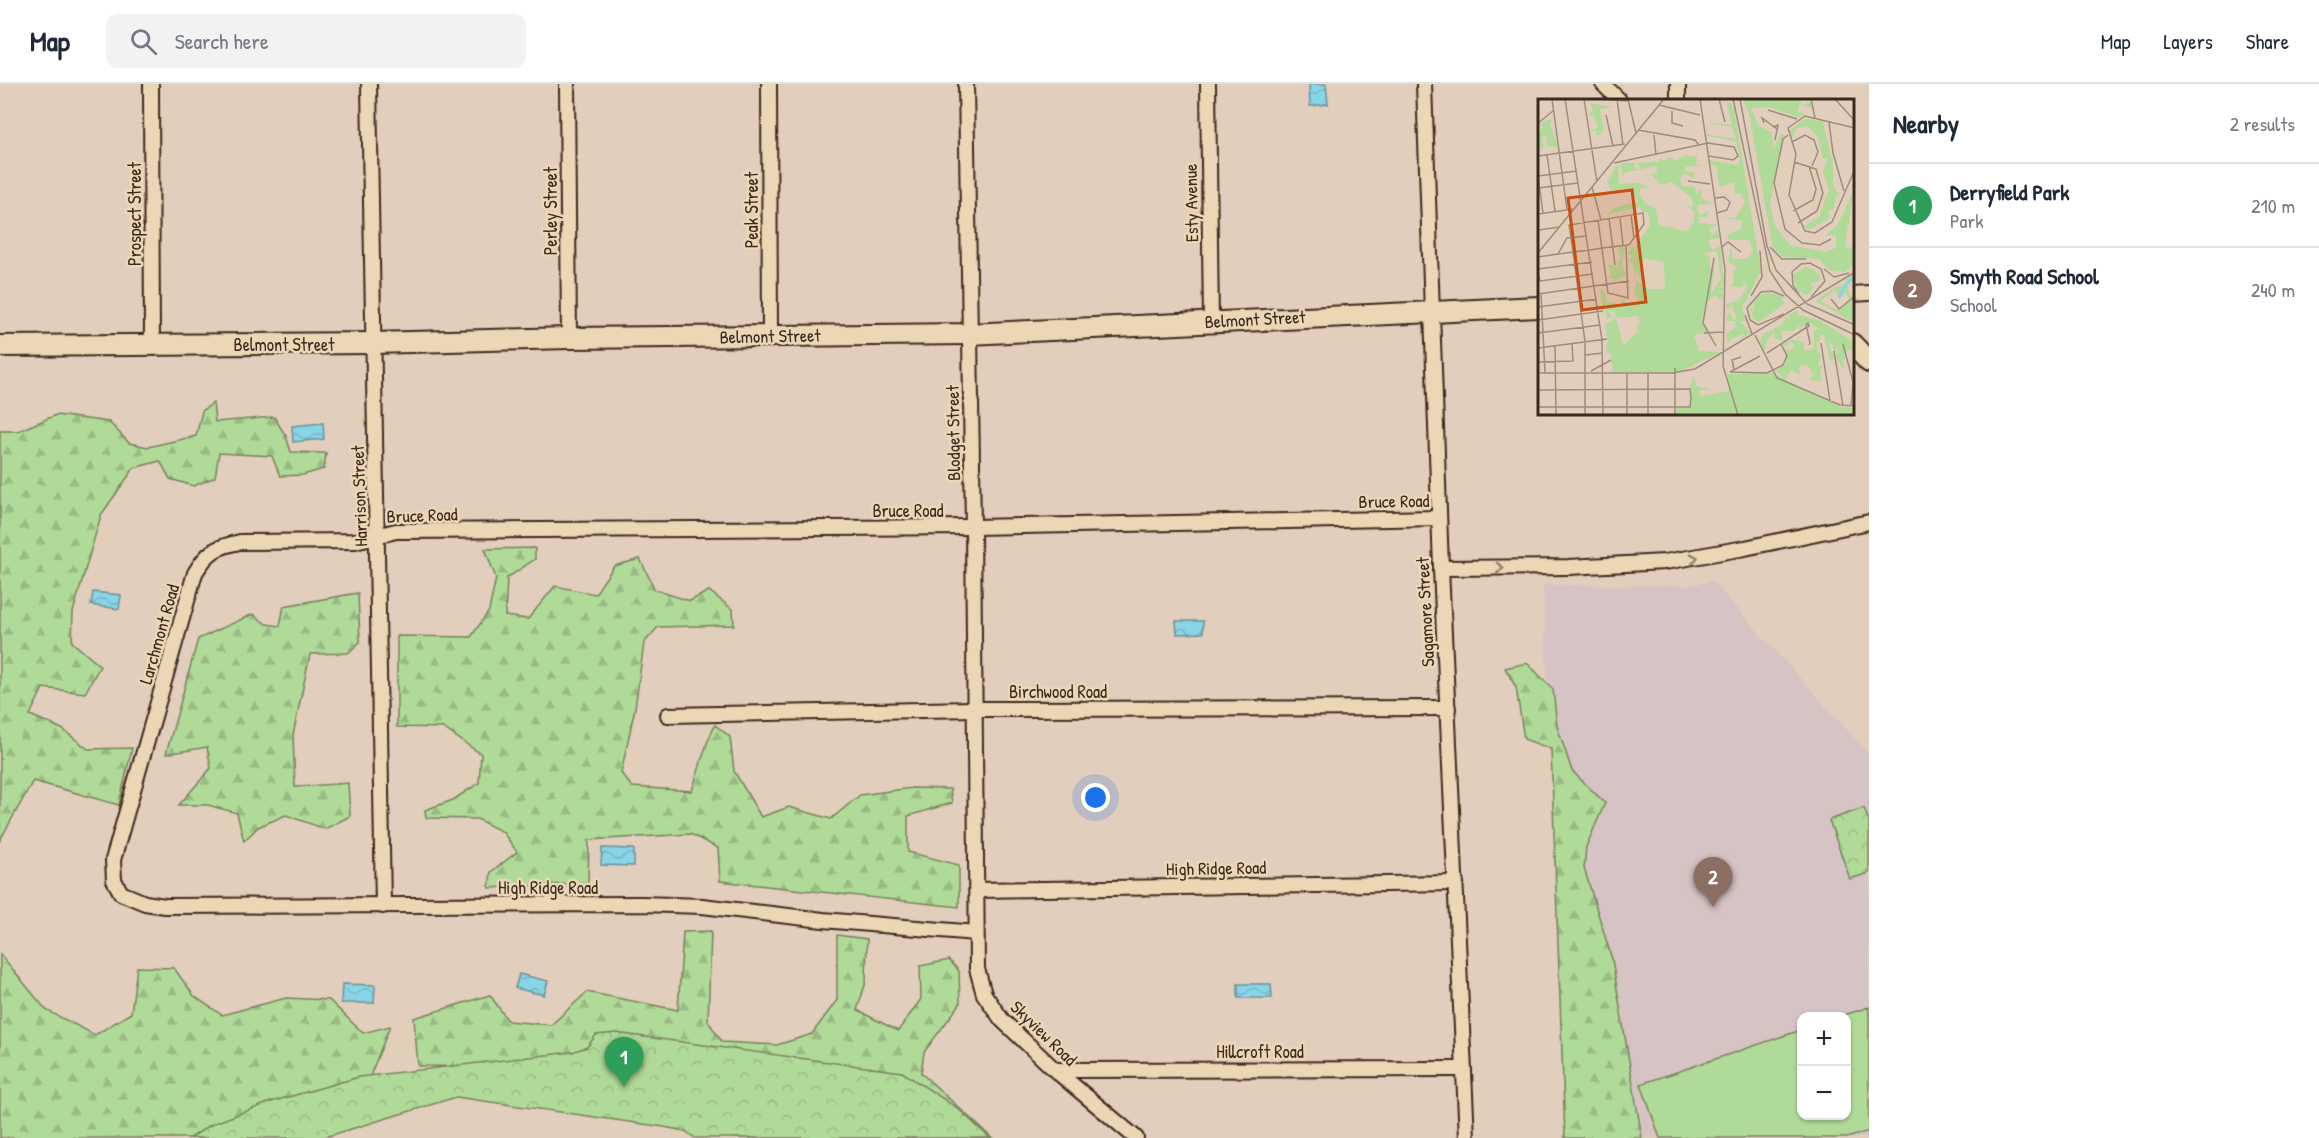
<!DOCTYPE html>
<meta charset="utf-8">
<style>
body{margin:0;font-family:"Patrick Hand",sans-serif;background:#f2f2f3;color:#1f2937}
.controls{position:absolute;right:18px;bottom:18px;display:grid;overflow:hidden;border-radius:12px;box-shadow:0 2px 4px #0004}
.controls button{width:54px;height:54px;display:grid;place-items:center;padding:0;border:0;border-bottom:2px solid #e0e1e3;background:#fff;color:#1f2937;font:30px sans-serif}
.you{position:absolute;left:1096px;top:714px;width:21px;height:21px;margin:-15px;border:4px solid #fff;border-radius:50%;background:#1a73e8;box-shadow:0 0 0 9px #1a73e833}
.badge{display:grid;place-items:center;width:39px;height:39px;border-radius:50%;background:#0b8043;color:#fff;font-size:20px;font-weight:700}
.pin{position:absolute;translate:-50% -50px;filter:drop-shadow(0 2px 3px #0008)}
.pin::after{content:'';position:absolute;top:32px;width:21px;height:18px;background:inherit;clip-path:polygon(0 0,100% 0,50% 100%)}
.list{margin:0;padding:0;list-style:none}
h2{display:flex;justify-content:space-between;align-items:center;height:78px;margin:0;padding:0 24px;font-size:26px}
h2 small{font-size:20px;font-weight:400;color:#747a83}
.list li{display:grid;grid-template-columns:39px 1fr auto;gap:18px;align-items:center;box-sizing:border-box;height:84px;padding:0 24px;border-top:2px solid #e0e1e3}
.list b{display:block;font-size:22px;white-space:nowrap}
.list p{margin:0;font-size:20px;white-space:nowrap;color:#747a83}
.list em{font-size:20px;font-style:normal;color:#747a83}
.icon{flex:none;width:33px;height:33px;fill:none;stroke:currentColor;stroke-width:2;stroke-linecap:round;stroke-linejoin:round}
.map{position:relative;flex:none;width:1869px;height:1054px;overflow:hidden}
header{display:flex;align-items:center;gap:36px;box-sizing:border-box;height:84px;padding:0 30px;background:#fff;border-bottom:2px solid #e0e1e3}
header strong{font-size:28px}
nav{display:flex;gap:33px;margin-inline-start:auto;font-size:21px}
.search{width:420px;height:54px;background:#f2f2f3;display:flex;align-items:center;gap:15px;box-sizing:border-box;padding:0 21px;border-radius:12px;color:#747a83;font-size:22px}
main{display:flex}
aside{flex:1;background:#fff}
.map>svg:first-child{display:block}
.built{fill:#d6c3c4;fill-rule:evenodd}
.forest{fill:url(#forest-firs);stroke:#76825b;stroke-width:1.5}
.park{fill:url(#park-crowns);stroke:#76825b;stroke-width:1.5}
.pitch{fill:#b0da98;stroke:#76825b;stroke-width:1.5}
.water{fill:url(#water-waves);stroke:#699197;stroke-width:1.5}
.lines{fill:none;stroke-linecap:round;stroke-linejoin:round}
.street-casing{stroke:#3b2a1e;stroke-width:18}
.secondary-casing{stroke:#3b2a1e;stroke-width:24}
.street{stroke:#ebd7b5;stroke-width:14}
.secondary{stroke:#ebd7b5;stroke-width:20}
.oneway{stroke:#93806a}
.labels{text-anchor:middle;dominant-baseline:central;stroke-width:5;stroke-linejoin:round;paint-order:stroke}
.street-label{font-size:18px;fill:#3b2a1e;stroke:#ebd7b5}
.inset-river{fill:none;stroke:#88d5e7;stroke-width:3}
.inset-road{fill:none;stroke:#9f8c7d;stroke-width:1.5}
.view{fill:#c55010;fill-opacity:0.15;stroke:#c55010;stroke-width:3}
.inset-edge{fill:none;stroke:#3b2a1e;stroke-width:3}
</style>
<header>
<strong>Map</strong>
<div class="search"><svg class="icon" aria-label="search" viewBox="0 0 24 24"><circle cx="10" cy="10" r="6"/><path d="M15 15l6 6"/></svg>Search here</div>
<nav><a>Map</a><a>Layers</a><a>Share</a></nav>
</header>
<main>
<div class="map">
<svg width="1869" height="1054" viewBox="0 0 1869 1054">
<defs>
<pattern id="forest-firs" width="22" height="20" patternUnits="userSpaceOnUse" patternTransform="scale(1.5)"><rect width="22" height="20" fill="#b0da98"/><path d="M5 1l3.5 6h-7zM16 11l3.5 6h-7z" fill="#98bb83"/></pattern>
<pattern id="park-crowns" width="20" height="18" patternUnits="userSpaceOnUse" patternTransform="scale(1.5)"><rect width="20" height="18" fill="#b0da98"/><path d="M2 6a3 3 0 1 1 6 0M12 15a3 3 0 1 1 6 0" fill="none" stroke="#98bb83"/></pattern>
<pattern id="water-waves" width="16" height="10" patternUnits="userSpaceOnUse" patternTransform="scale(1.5)"><rect width="16" height="10" fill="#88d5e7"/><path d="M0 5q4-4 8 0t8 0" fill="none" stroke="#76b7c6"/></pattern>
</defs>
<rect width="100%" height="100%" fill="#e1cebc"/>
<filter id="ink" filterUnits="userSpaceOnUse"><feTurbulence type="fractalNoise" baseFrequency=".0167" numOctaves="2"/><feDisplacementMap in="SourceGraphic" scale="12" xChannelSelector="R" yChannelSelector="G"/><feConvolveMatrix kernelMatrix="1 2 1 2 8 2 1 2 1" color-interpolation-filters="sRGB"/></filter>
<g filter="url(#ink)">
<path class="built" d="M 1712,497 L 1869,670 L 1869,1054 L 1565,1054 L 1553,714 L 1543,501 L 1686,502 ZM 1802,932 L 1846,932 L 1846,1032 L 1802,1032 Z"/>
<g class="forest">
<polygon points="213,319 215,338 274,333 286,352 291,368 326,369 324,385 303,391 280,392 272,372 219,369 215,393 194,402 170,395 160,377 134,384 101,431 73,528 72,558 100,582 85,609 43,604 30,631 62,645 88,665 132,664 119,721 33,697 0,756 0,347 18,347 56,331 109,338 129,359 148,363 196,352 202,327"/>
<polygon points="535,464 535,475 507,494 505,532 528,535 555,502 595,510 614,482 640,475 655,506 690,517 709,507 733,526 734,541 658,543 644,559 635,624 621,689 632,703 692,707 707,659 715,641 730,653 734,687 761,733 789,723 831,735 860,711 912,704 950,705 952,719 908,732 908,768 959,781 959,823 720,797 718,764 690,750 589,756 588,799 489,804 491,788 517,768 503,748 477,735 426,734 425,726 453,716 479,699 481,670 443,644 397,643 397,552 471,553 489,527 496,494 485,465"/>
<polygon points="358,509 360,558 348,569 310,570 293,651 295,703 348,699 350,732 325,745 286,731 258,743 244,757 237,729 208,721 179,721 211,684 207,663 166,670 198,555 253,530 266,540 280,542 284,522"/>
<polygon points="1527,579 1553,605 1557,642 1572,687 1605,719 1586,763 1584,784 1612,875 1642,1054 1565,1054 1551,665 1524,655 1516,603 1505,584"/>
<polygon points="711,847 708,937 722,958 777,961 812,950 837,916 837,851 867,855 866,898 857,926 898,947 921,915 920,882 949,876 959,887 960,920 924,968 921,989 992,1054 735,1054 531,983 418,982 414,934 490,911 508,937 551,941 587,908 678,926 683,848"/>
<polygon points="0,870 46,926 95,951 131,929 137,883 174,884 194,912 222,931 286,914 329,916 363,949 390,942 368,997 225,1054 0,1054"/>
</g>
<g class="park">
<polygon points="1864,724 1869,737 1869,789 1850,795 1829,736"/>
<polygon points="616,949 902,988 956,1023 990,1054 695,1054 685,1047 664,1043 456,1013 322,1054 190,1054 212,1040 271,1018 359,993 572,968 587,963 596,951"/>
</g>
<polygon class="pitch" points="1869,923 1869,1047 1847,1054 1660,1054 1641,1000 1801,946 1802,1032 1846,1032 1846,932 1841,932"/>
<g class="water">
<polygon points="1309,0 1326,0 1328,20 1310,22"/>
<polygon points="323,339 324,355 293,358 292,342"/>
<polygon points="93,508 121,511 119,525 91,521"/>
<polygon points="1176,537 1203,537 1203,549 1177,550"/>
<polygon points="602,764 634,765 634,782 601,781"/>
<polygon points="519,890 548,897 544,911 515,904"/>
<polygon points="342,900 375,901 374,919 341,919"/>
<polygon points="1238,900 1271,900 1272,914 1238,914"/>
</g>
<g class="lines">
<defs>
<g id="street">
<polyline points="151,0 152,260"/>
<polyline points="369,0 383,822"/>
<polyline points="567,0 569,254"/>
<polyline points="769,0 770,252"/>
<polyline points="966,0 973,443 977,885 984,910 1002,936 1055,986 1136,1054"/>
<polyline points="1208,0 1211,237"/>
<polyline points="1424,0 1441,484 1467,1054"/>
<polyline points="1603,0 1619,16"/>
<polyline points="1678,0 1678,16"/>
<polyline points="1852,210 1869,209"/>
<polyline points="1441,484 1568,483 1665,478 1745,464 1869,438"/>
<polyline points="668,631 974,625 1448,624"/>
<polyline points="977,806 1456,799"/>
<path d="M 976,849 L 823,836 L 702,822 L 642,820 L 165,822 L 145,819 L 121,809 L 114,796 L 113,776 L 195,489 C 208,467 216,463 240,458 L 355,457 L 396,447 L 973,443 L 1439,434"/>
<polyline points="1055,986 1464,985"/>
</g>
<g id="secondary">
<polyline points="1852,260 1869,278"/>
<polyline points="0,262 372,259 569,254 969,250 1539,223"/>
</g>
</defs>
<use href="#street" class="street-casing"/>
<use href="#secondary" class="secondary-casing"/>
<use href="#street" class="street"/>
<use href="#secondary" class="secondary"/>
</g>
<defs><path id="oneway-chevron" d="M-2-3.5L2.5 0L-2 3.5" fill="none" stroke-width="1.6" stroke-linecap="round" stroke-linejoin="round" transform="scale(1.5)"/></defs>
<g class="oneway">
<use href="#oneway-chevron" transform="translate(1694 474) rotate(-11)"/>
<use href="#oneway-chevron" transform="translate(1500 484) rotate(-1)"/>
</g>
</g>
<g class="labels">
<g class="street-label">
<text transform="translate(1191 119) rotate(-91)">Esty Avenue</text>
<text transform="translate(751 126) rotate(-90)">Peak Street</text>
<text transform="translate(550 127) rotate(-90)">Perley Street</text>
<text transform="translate(134 130) rotate(-90)">Prospect Street</text>
<text transform="translate(1255 235) rotate(-3)">Belmont Street</text>
<text transform="translate(770 252) rotate(-1)">Belmont Street</text>
<text x="284" y="260">Belmont Street</text>
<text transform="translate(953 349) rotate(-91)">Blodget Street</text>
<text transform="translate(359 412) rotate(-92)">Harrison Street</text>
<text transform="translate(1394 417) rotate(-1)">Bruce Road</text>
<text x="908" y="426">Bruce Road</text>
<text transform="translate(422 431) rotate(-2)">Bruce Road</text>
<text transform="translate(1425 528) rotate(-93)">Sagamore Street</text>
<text transform="translate(159 550) rotate(-74)">Larchmont Road</text>
<text x="1058" y="607">Birchwood Road</text>
<text transform="translate(1216 784) rotate(-1)">High Ridge Road</text>
<text x="548" y="803">High Ridge Road</text>
<text transform="translate(1044 949) rotate(44)">Skyview Road</text>
<text x="1260" y="967">Hillcroft Road</text>
</g>
</g>
<g transform="translate(1538 15)">
<rect width="316" height="316" fill="#e1cebc"/>
<path d="M 68,210 L 78,221 L 86,247 L 84,241 L 70,243 L 67,225 L 76,221 L 74,217 L 69,220 ZM 234,274 L 303,308 L 317,309 L 316,316 L 138,316 L 138,308 L 153,308 L 154,299 L 191,292 L 189,275 Z" fill="#b0da98"/>
<path d="M 188,0 L 195,7 L 200,34 L 223,172 L 204,209 L 207,222 L 202,222 L 212,234 L 200,241 L 206,236 L 203,235 L 189,244 L 188,235 L 198,228 L 197,222 L 188,222 L 192,212 L 195,221 L 198,220 L 194,206 L 190,210 L 188,205 L 201,201 L 210,188 L 207,184 L 203,188 L 192,187 L 196,183 L 195,172 L 200,168 L 190,163 L 193,149 L 195,160 L 209,160 L 215,153 L 212,141 L 191,141 L 189,136 L 203,130 L 204,122 L 181,118 L 197,119 L 207,104 L 203,94 L 196,94 L 197,83 L 182,88 L 178,67 L 172,65 L 171,61 L 199,66 L 202,62 L 198,42 L 168,37 L 167,35 L 198,40 L 194,28 L 166,23 L 194,26 ZM 205,0 L 261,0 L 264,6 L 273,3 L 276,9 L 261,6 L 260,13 L 268,15 L 259,18 L 231,8 L 213,9 L 220,26 L 233,33 L 236,50 L 243,34 L 246,36 L 232,104 L 237,127 L 252,146 L 287,153 L 298,149 L 298,136 L 287,137 L 300,125 L 316,91 L 307,145 L 310,150 L 316,146 L 316,165 L 307,173 L 291,171 L 281,160 L 245,158 L 235,150 L 211,14 ZM 52,4 L 75,8 L 62,10 L 66,31 L 59,38 L 58,32 L 52,32 L 60,28 L 56,17 L 50,16 L 55,11 ZM 268,19 L 285,23 L 295,65 L 295,87 L 302,97 L 298,96 L 296,109 L 290,112 L 292,119 L 271,131 L 266,127 L 281,118 L 291,91 L 285,72 L 290,59 L 285,60 L 280,38 L 269,27 L 258,30 L 254,38 L 251,32 ZM 14,20 L 12,26 L 20,48 L 10,48 L 8,36 L 4,38 L 6,49 L 0,50 L 0,34 L 5,28 L 2,24 ZM 148,56 L 159,58 L 158,66 L 169,66 L 147,68 L 147,72 L 156,73 L 157,80 L 145,74 L 142,81 L 145,87 L 157,88 L 158,95 L 164,90 L 164,100 L 175,104 L 159,106 L 159,111 L 162,116 L 171,112 L 169,118 L 174,118 L 161,118 L 162,124 L 180,126 L 171,130 L 174,136 L 180,130 L 181,139 L 171,141 L 171,146 L 175,151 L 182,147 L 186,184 L 180,190 L 186,187 L 185,192 L 180,193 L 185,194 L 185,201 L 176,196 L 172,201 L 110,222 L 100,232 L 98,228 L 103,224 L 100,217 L 79,219 L 76,212 L 65,211 L 62,192 L 65,189 L 69,202 L 82,205 L 87,199 L 86,204 L 94,207 L 101,199 L 96,196 L 98,181 L 130,203 L 127,162 L 102,159 L 97,179 L 95,164 L 90,162 L 96,157 L 89,155 L 94,150 L 90,148 L 97,148 L 112,126 L 110,113 L 104,113 L 102,108 L 68,116 L 76,109 L 100,102 L 93,89 L 73,91 L 69,82 L 80,65 L 81,85 L 100,84 L 113,88 L 103,89 L 101,94 L 107,104 L 118,110 L 121,127 L 135,128 L 145,137 L 156,123 L 157,113 L 136,96 L 152,108 L 155,107 L 154,99 L 134,83 L 123,86 L 114,76 L 104,78 L 119,73 L 118,67 L 86,74 L 86,80 L 82,64 L 97,64 L 96,70 L 104,69 L 98,64 L 120,63 L 122,59 L 129,62 L 131,57 L 138,62 ZM 179,152 L 183,180 L 173,195 L 176,170 L 172,169 L 172,158 L 165,154 ZM 87,147 L 84,164 L 88,176 L 75,183 L 74,179 L 69,179 L 73,176 L 70,165 L 82,168 L 78,163 L 83,160 L 80,149 ZM 268,168 L 276,170 L 282,178 L 281,182 L 273,184 L 273,188 L 278,186 L 269,196 L 260,192 L 255,176 ZM 316,175 L 310,186 L 311,196 L 316,197 L 311,200 L 307,194 L 301,200 L 297,191 L 282,202 L 299,211 L 316,198 L 316,223 L 277,202 L 297,188 L 309,185 L 308,180 ZM 229,193 L 244,197 L 246,205 L 221,223 L 215,220 L 212,208 L 216,213 L 216,200 ZM 259,211 L 261,216 L 281,221 L 316,243 L 316,249 L 306,254 L 309,260 L 305,260 L 306,267 L 305,270 L 298,258 L 301,247 L 297,253 L 293,244 L 290,244 L 297,260 L 292,262 L 286,236 L 282,236 L 282,243 L 278,244 L 280,254 L 284,254 L 280,266 L 286,267 L 282,270 L 283,282 L 272,281 L 275,275 L 269,266 L 261,267 L 262,276 L 253,271 L 247,281 L 238,271 L 248,265 L 247,250 L 254,251 L 256,246 L 252,242 L 246,249 L 245,245 L 253,240 L 260,243 L 260,235 L 261,243 L 266,243 L 266,250 L 271,252 L 276,248 L 276,232 L 280,229 L 269,223 L 261,232 L 262,226 L 255,232 L 243,232 L 244,241 L 237,240 L 236,233 L 228,243 L 227,254 L 222,243 L 225,235 L 244,226 L 248,218 L 252,220 L 251,216 ZM68 248a9 9 0 1 1 18 0a9 9 0 1 1-18 0ZM 156,277 L 158,287 L 175,291 L 161,291 L 163,300 L 151,312 L 139,310 L 138,316 L 139,309 L 154,307 L 152,288 Z" fill="#b0da98" fill-rule="evenodd"/>
<path d="M 122,128 L 159,133 L 159,171 L 176,171 L 164,221 L 172,233 L 156,236 L 161,252 L 183,253 L 143,272 L 75,274 L 73,259 L 111,221 L 111,198 L 97,168 L 97,150 L 108,133 ZM 106,159 L 126,163 L 127,190 L 108,190 L 102,176 Z" fill="#b0da98" fill-rule="evenodd"/>
<path d="M 133,233 L 136,244 L 115,249 L 113,238 ZM126 255a9 9 0 1 1 18 0a9 9 0 1 1-18 0Z" fill="#b0da98"/>
<path class="inset-river" d="M 301,199 L 308,185 L 317,178"/>
<path class="inset-road" d="M 14,0 L 29,111M 27,0 L 64,241 L 65,316M 46,0 L 59,83M 59,0 L 90,2M 79,0 L 85,46M 90,0 L 98,34M 162,0 L 187,170 L 185,267 L 200,316M 181,0 L 187,23M 195,0 L 232,172 L 247,195 L 265,211 L 317,236M 202,0 L 229,147 L 238,171 L 269,205 L 317,226M 273,0 L 277,19M 297,0 L 317,22M 121,6 L 162,16M 230,11 L 259,20M 134,12 L 134,24 L 145,27M 68,16 L 75,47M 291,23 L 295,54 L 306,92M 0,24 L 15,12M 226,24 L 224,19 L 239,30M 235,28 L 240,26 L 237,41M 317,29 L 267,17 L 250,29 L 258,55 L 251,96 L 267,132 L 277,134 L 294,123 L 317,70M 100,31 L 157,41 L 161,46M 116,36 L 118,56M 250,36 L 245,40 L 236,84 L 247,130 L 264,144 L 282,146 L 293,140M 254,43 L 267,36 L 276,41 L 280,53 L 274,67M 9,56 L 17,112M 0,57 L 87,45M 256,63 L 278,70 L 285,94 L 279,112 L 260,124M 76,64 L 170,44 L 196,48 L 200,57 L 195,61 L 171,57M 0,77 L 39,72M 0,77 L 5,114M 153,82 L 150,82 L 172,85M 54,88 L 63,121M 0,89 L 40,84M 177,99 L 186,98 L 192,103 L 189,111 L 179,114M 255,112 L 275,101 L 278,90 L 271,67M 0,115 L 36,110M 93,116 L 96,139M 71,119 L 77,166M 82,119 L 85,146M 60,121 L 70,194 L 90,199 L 88,147M 0,131 L 22,128M 184,148 L 190,143 L 203,153M 232,148 L 244,160 L 268,160M 0,154 L 126,0M 20,155 L 29,139 L 49,137M 0,158 L 13,156 L 35,153 L 52,151 L 64,149 L 90,146 L 91,146 L 106,125 L 105,114 L 31,126 L 33,139 L 35,153 L 45,228 L 47,242 L 47,316M 176,159 L 165,224 L 178,247M 0,170 L 54,163M 286,170 L 296,178 L 311,174M 0,174 L 2,182 L 55,175M 3,194 L 7,274M 0,195 L 91,182M 261,196 L 255,186 L 254,173 L 263,165 L 272,164 L 283,170 L 287,182 L 273,198M 213,197 L 224,178 L 222,152M 293,200 L 301,210 L 317,197M 0,208 L 59,200M 246,215 L 220,226 L 212,221 L 209,209 L 223,193 L 234,192 L 246,197M 207,216 L 214,235M 0,221 L 65,212M 0,234 L 62,226M 166,234 L 186,233M 217,236 L 239,279 L 302,306 L 317,307M 283,244 L 292,302M 305,245 L 315,283 L 313,307M 17,247 L 18,316M 0,249 L 69,240M 296,252 L 305,307M 229,254 L 269,228 L 271,227 L 270,224 L 268,226 L 269,228 L 269,230 L 272,244 L 271,246M 47,256 L 65,254M 0,263 L 35,262 L 34,245M 137,269 L 137,316M 196,270 L 194,261 L 203,258M 53,272 L 73,261M 192,273 L 229,274 L 245,266 L 249,257 L 243,245M 192,273 L 222,257M 0,274 L 134,274 L 157,270 L 317,173M 89,275 L 89,316M 110,275 L 110,316M 0,291 L 152,290 L 153,299 L 152,308 L 0,308"/>
<path class="view" d="M 94,91 L 108,203 L 44,211 L 30,99 Z"/>
<rect width="316" height="316" class="inset-edge"/>
</g>
</svg>
<div class="controls">
<button>+</button>
<button>−</button>
</div>
<div class="you"></div>
<div class="pin badge" style="left:624px;top:1003px;background:#2e9e5b">1</div>
<div class="pin badge" style="left:1713px;top:823px;background:#8d6e63">2</div>
</div>
<aside>
<h2>Nearby<small>2 results</small></h2>
<ul class="list">
<li><span class="badge" style="background:#2e9e5b">1</span><div><b>Derryfield Park</b><p>Park</p></div><em>210 m</em></li>
<li><span class="badge" style="background:#8d6e63">2</span><div><b>Smyth Road School</b><p>School</p></div><em>240 m</em></li>
</ul>
</aside>
</main>
